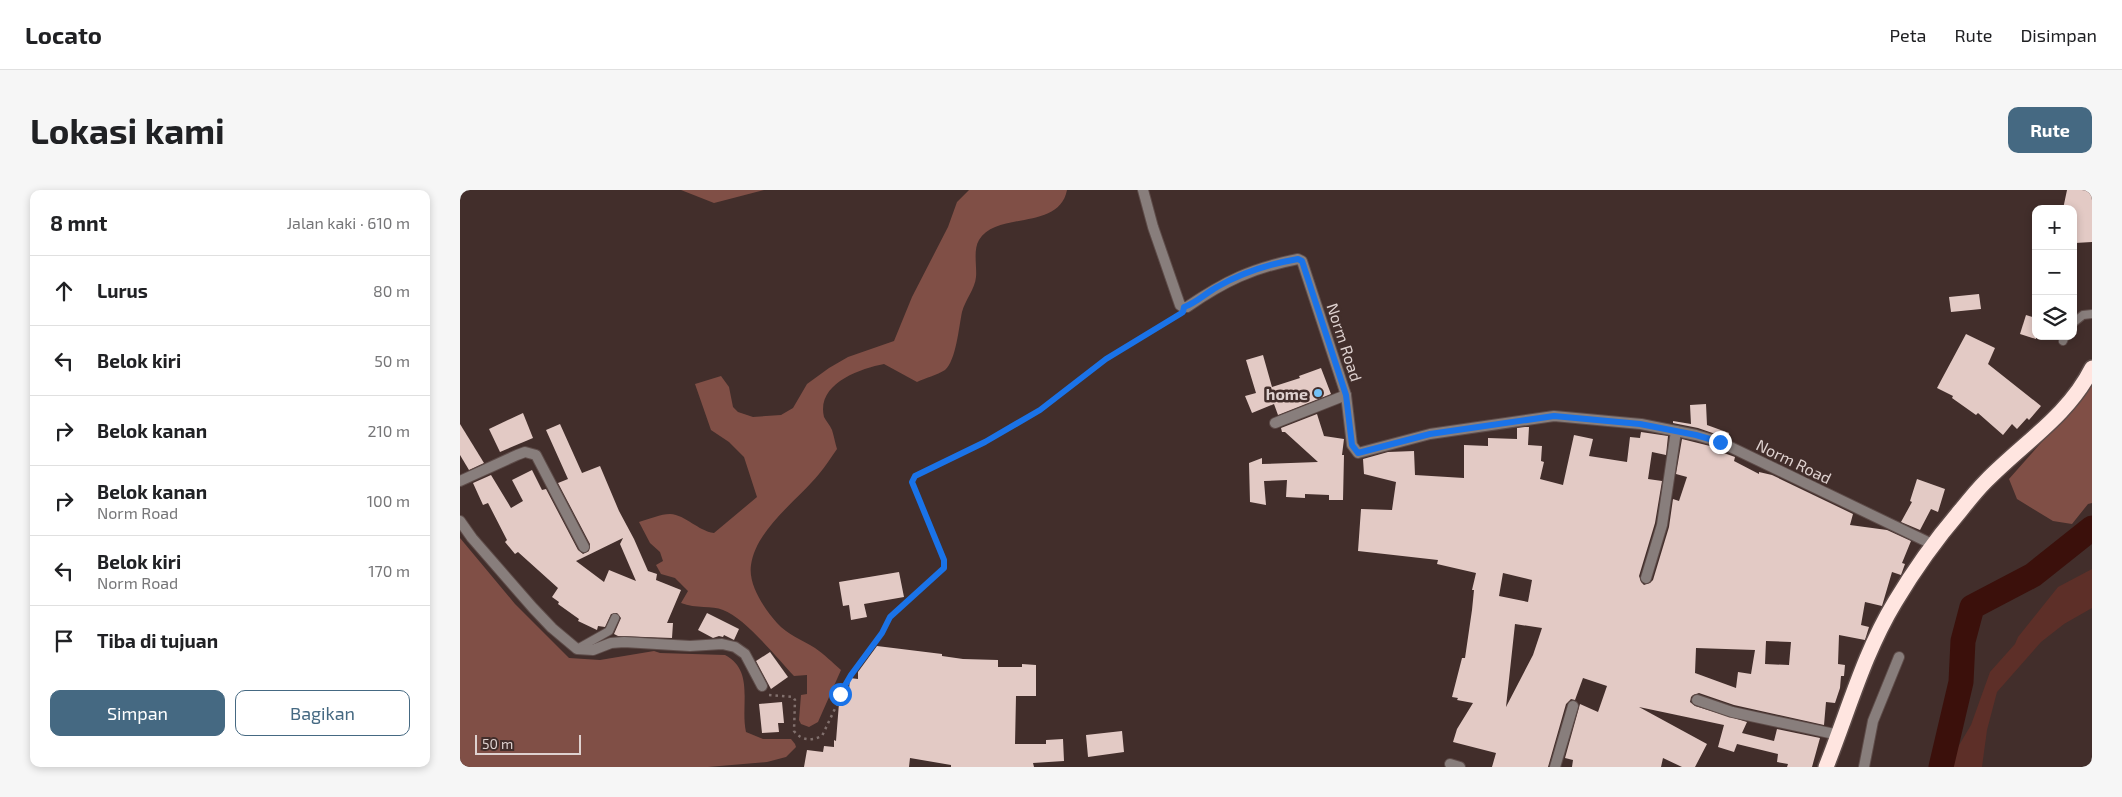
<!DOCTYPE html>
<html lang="id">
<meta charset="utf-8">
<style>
body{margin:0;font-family:"Exo 2",sans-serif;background:#f6f6f6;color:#202124}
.controls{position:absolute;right:15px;top:15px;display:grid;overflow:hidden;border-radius:10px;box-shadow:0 2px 8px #0003}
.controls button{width:45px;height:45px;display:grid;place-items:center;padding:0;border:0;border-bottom:1px solid #e0e0e0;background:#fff;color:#202124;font:25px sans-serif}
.scale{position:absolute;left:15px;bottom:12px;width:106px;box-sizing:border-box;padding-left:5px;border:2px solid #dfd2d0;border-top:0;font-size:14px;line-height:18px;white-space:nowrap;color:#dfd2d0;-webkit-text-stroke:4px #422e2b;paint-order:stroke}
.stop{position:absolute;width:15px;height:15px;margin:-11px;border:4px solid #1a73e8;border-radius:50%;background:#fff}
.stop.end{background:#1a73e8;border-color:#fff;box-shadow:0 1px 5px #0008}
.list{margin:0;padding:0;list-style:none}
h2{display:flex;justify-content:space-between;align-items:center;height:65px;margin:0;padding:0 20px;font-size:21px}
h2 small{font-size:16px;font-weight:400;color:#757577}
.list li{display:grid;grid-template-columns:32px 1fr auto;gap:15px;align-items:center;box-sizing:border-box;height:70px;padding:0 20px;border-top:1px solid #e0e0e0}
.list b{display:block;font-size:19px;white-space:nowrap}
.list p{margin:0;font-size:16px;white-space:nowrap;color:#757577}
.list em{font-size:16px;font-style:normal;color:#757577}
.actions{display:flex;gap:10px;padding:15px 20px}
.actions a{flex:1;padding:11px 0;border:1px solid #456982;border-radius:10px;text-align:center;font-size:18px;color:#456982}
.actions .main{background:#456982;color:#fff}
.icon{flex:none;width:28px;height:28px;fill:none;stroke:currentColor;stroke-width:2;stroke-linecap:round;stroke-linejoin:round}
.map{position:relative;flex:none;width:1632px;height:577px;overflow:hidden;border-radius:10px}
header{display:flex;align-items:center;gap:30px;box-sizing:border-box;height:70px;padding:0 25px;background:#fff;border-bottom:1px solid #e0e0e0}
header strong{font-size:24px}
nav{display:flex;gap:28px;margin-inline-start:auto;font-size:18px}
.intro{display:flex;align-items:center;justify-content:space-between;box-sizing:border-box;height:120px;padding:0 30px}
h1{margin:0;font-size:35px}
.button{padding:12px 22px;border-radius:10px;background:#456982;color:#fff;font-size:18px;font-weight:700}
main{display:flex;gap:30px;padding:0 30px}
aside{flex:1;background:#fff;border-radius:10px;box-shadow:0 2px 8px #0003}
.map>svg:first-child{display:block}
.green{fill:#5d2f28}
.forest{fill:#804f46}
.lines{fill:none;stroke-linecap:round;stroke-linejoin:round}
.river{stroke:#3b100b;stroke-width:25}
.building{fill:#e3cac5;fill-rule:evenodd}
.lane-casing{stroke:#5e4c49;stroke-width:10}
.street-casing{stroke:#5e4c49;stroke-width:12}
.highway-casing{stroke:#5e4c49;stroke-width:18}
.path{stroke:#81706d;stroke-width:2.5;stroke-dasharray:2.5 4;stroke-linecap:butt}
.lane{stroke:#887e7c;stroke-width:8}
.street{stroke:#887e7c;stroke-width:10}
.highway{stroke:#ffe5e0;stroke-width:15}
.route{stroke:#1a73e8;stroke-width:6}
.poi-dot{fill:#73c1f6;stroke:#422e2b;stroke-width:2}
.labels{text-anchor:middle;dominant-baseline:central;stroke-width:5;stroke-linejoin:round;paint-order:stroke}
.street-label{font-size:16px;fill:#dfd2d0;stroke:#422e2b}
.poi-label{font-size:16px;font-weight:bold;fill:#dfd2d0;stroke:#422e2b;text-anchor:end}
</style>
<header>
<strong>Locato</strong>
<nav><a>Peta</a><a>Rute</a><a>Disimpan</a></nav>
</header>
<div class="intro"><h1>Lokasi kami</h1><a class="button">Rute</a></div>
<main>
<aside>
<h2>8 mnt<small>Jalan kaki · 610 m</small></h2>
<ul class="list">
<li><svg class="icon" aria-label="ahead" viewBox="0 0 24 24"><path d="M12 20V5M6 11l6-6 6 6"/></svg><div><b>Lurus</b></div><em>80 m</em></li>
<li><svg class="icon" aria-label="left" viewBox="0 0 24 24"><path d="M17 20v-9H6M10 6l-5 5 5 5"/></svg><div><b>Belok kiri</b></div><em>50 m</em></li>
<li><svg class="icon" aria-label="right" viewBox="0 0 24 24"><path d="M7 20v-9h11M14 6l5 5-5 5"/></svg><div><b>Belok kanan</b></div><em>210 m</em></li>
<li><svg class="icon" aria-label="right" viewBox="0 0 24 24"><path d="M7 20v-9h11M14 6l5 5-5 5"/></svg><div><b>Belok kanan</b><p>Norm Road</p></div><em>100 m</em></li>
<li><svg class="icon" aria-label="left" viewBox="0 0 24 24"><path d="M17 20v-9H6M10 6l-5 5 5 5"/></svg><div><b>Belok kiri</b><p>Norm Road</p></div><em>170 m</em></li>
<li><svg class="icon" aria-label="arrive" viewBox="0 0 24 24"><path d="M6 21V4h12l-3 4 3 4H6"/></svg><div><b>Tiba di tujuan</b></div></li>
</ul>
<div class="actions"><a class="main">Simpan</a><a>Bagikan</a></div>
</aside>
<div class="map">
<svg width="1632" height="577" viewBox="0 0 1632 577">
<rect width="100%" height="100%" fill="#422e2b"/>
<polygon class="green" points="1632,379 1632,418 1604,434 1581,452 1537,502 1527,540 1522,577 1492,577 1498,557 1511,535 1530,482 1555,454 1558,447 1598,397"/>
<g class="forest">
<polygon points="221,0 304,0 254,13"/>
<path d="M 509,0 L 607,0 C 599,41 536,21 519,50 C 513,60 517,76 516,87 C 515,99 505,110 502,122 C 499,136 496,171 485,180 C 477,185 465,188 457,192 L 424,174 C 399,179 356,194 364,227 C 366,231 370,235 372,240 C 374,246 375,253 377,259 C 371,267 366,276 359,284 C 338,310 296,339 291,375 C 288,395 304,418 317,433 C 327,444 342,450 355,458 C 364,464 373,473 381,480 L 358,532 L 349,537 L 341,534 L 339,530 L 341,505 L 347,504 L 347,485 L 334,486 C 318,469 284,427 263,420 C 252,415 236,419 221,413 L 228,401 L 215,388 L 201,384 L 196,375 L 203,371 L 200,362 L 190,353 L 179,332 C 189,329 201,324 210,324 C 226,325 238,341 254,343 L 297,307 L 284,267 L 269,252 L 251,240 L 235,194 L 261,186 L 269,197 L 273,217 L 278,222 L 293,227 L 321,225 L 333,218 L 347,194 L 369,178 L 388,167 L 434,151 L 452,107 L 488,37 L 497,12 Z"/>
<polygon points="1632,195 1632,313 1628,314 1612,334 1593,331 1557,309 1549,289"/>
<path d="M 0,348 L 55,414 L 109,468 L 140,470 L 194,461 L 200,463 L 265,465 C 295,481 280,515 286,542 L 303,549 L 331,549 L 335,554 L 336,557 L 326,567 L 307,572 L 248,577 L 0,577 Z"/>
</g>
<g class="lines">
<polyline class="river" points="1481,577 1501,492 1503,451 1512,417 1573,385 1632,338"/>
</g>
<g class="building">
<polygon points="1607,0 1632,0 1632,52 1615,53 1615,49 1613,49 1613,19 1603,19"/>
<polygon points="1519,104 1521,119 1491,122 1489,107"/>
<polygon points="1566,125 1576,128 1576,149 1560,144"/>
<polygon points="1506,144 1535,158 1528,174 1581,216 1569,230 1567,228 1557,239 1552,234 1543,245 1518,223 1516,225 1492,208 1493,206 1477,198"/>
<polygon points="803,165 812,197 840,188 839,186 861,178 871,204 818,225 814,214 792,223 785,206 796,203 786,170"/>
<polygon points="1246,214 1247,235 1269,243 1267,248 1238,238 1213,233 1213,231 1231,234 1230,215"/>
<polygon points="63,223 73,248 40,262 29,239"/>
<polygon points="857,224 864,246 884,249 882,265 884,265 883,310 869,310 869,305 845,304 845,308 826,307 827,290 804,291 806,315 790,312 789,273 802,268 802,274 858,272 825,242 822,242 821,238"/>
<polygon points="0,234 24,273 9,280 0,265"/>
<path d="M 100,234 L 122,283 L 140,276 L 159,321 L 174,349 L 188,381 L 197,384 L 196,390 L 221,400 L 207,433 L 213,433 L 212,448 L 158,446 L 154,444 L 161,428 L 157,423 L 151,424 L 145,437 L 138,436 L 137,440 L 118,431 L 119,429 L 98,414 L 99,412 L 92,407 L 98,398 L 58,362 L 55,364 L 45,352 L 47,350 L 28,313 L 23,315 L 13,293 L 31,285 L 51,318 L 63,311 L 52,290 L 72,280 L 82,300 L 86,299 L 118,360 L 123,364 L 129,361 L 130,354 L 98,293 L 108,289 L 86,240 ZM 163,348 L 160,354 L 176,391 L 149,380 L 144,392 L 116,371 Z"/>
<path d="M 1065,237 L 1069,237 L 1068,255 L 1082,256 L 1081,271 L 1084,272 L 1080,289 L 1103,295 L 1114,245 L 1133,249 L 1129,266 L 1167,272 L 1170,247 L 1180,248 L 1181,242 L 1208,246 L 1206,265 L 1192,262 L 1188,289 L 1202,291 L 1195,333 L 1179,386 L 1181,392 L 1184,395 L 1190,393 L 1193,390 L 1209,337 L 1213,309 L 1219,311 L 1227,287 L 1216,284 L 1222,249 L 1258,258 L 1262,261 L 1261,262 L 1275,267 L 1274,271 L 1299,284 L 1299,282 L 1312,285 L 1393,324 L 1390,335 L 1427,340 L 1451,351 L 1442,373 L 1445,374 L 1441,385 L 1432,382 L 1422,416 L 1405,412 L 1401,435 L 1409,437 L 1405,450 L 1379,445 L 1378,474 L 1385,475 L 1384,486 L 1381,486 L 1380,498 L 1375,513 L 1366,512 L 1364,535 L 1274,515 L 1239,503 L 1233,505 L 1231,507 L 1230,512 L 1235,516 L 1287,532 L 1282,543 L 1314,551 L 1317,539 L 1360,548 L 1352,577 L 1327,577 L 1328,574 L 1317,572 L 1318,564 L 1277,554 L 1274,562 L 1258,557 L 1264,535 L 1179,517 L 1247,554 L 1235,577 L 1222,577 L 1203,568 L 1201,577 L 1112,577 L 1113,570 L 1105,568 L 1120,514 L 1138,522 L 1147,496 L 1123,488 L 1115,510 L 1111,509 L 1106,514 L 1088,577 L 1032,577 L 1036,563 L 993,552 L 997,539 L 1013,513 L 997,510 L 998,508 L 992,507 L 1002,468 L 1005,468 L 1012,420 L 1014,400 L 1012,400 L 1016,383 L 977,374 L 978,370 L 898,361 L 901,319 L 932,320 L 936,292 L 904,284 L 903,269 L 928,262 L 954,261 L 955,285 L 1004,288 L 1004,255 L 1028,256 L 1028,248 L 1057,249 L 1057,238 ZM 1043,383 L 1072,390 L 1068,412 L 1039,406 ZM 1055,434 L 1082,438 L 1073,465 L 1046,517 ZM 1306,451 L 1331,452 L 1329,475 L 1305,474 ZM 1236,458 L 1295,460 L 1291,484 L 1278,482 L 1276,498 L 1235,483 Z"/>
<polygon points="1457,289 1485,299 1478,322 1471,319 1460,340 1441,332 1452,312 1450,311"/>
<polygon points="439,382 444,407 404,414 407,427 391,430 389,415 383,416 379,392"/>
<polygon points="247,423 279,439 274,450 264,445 263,447 259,446 253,448 238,440"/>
<polygon points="417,456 482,464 482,466 503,469 538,470 538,477 562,477 562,474 576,475 576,506 556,506 555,554 586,554 586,550 603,549 604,571 573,573 574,577 491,577 491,575 450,568 449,577 344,577 347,560 363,562 364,556 374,557 374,550 376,551 379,513 384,514 385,500 389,500 390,488 398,489 398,482"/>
<polygon points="310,462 328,487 311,499 296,471"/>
<polygon points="322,512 324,533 318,533 319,542 302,543 299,514"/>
<polygon points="662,541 664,562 628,567 626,545"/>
</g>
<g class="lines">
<defs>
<g id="lane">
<polyline points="1613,133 1623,125 1632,124"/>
<polyline points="1603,151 1605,146"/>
<polyline points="117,459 149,441 155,428"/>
</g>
<g id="street">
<path d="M 683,0 L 693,37 L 720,115 L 723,117 L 727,117 C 765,91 792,78 838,69 L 842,71 L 886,205 L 892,255 L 898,263 L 970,244 L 1094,226 L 1181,234 L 1236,245 L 1260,252 L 1474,355"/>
<polyline points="815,233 886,205"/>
<polyline points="0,291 57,265 65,262 76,265 124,357"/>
<polyline points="0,331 12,348 73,418 92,438 117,459 133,460 151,453 164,452 230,456 262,454 275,457 285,464 302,496"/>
<polyline points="1186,388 1202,335 1216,241"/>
<polyline points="1237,510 1272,522 1379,545"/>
<polyline points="990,574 1000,577"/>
<polyline points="1095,577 1113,516"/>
<polyline points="1404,577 1413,531 1439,467"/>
</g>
<path id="highway" d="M 1366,577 C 1388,522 1404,463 1435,412 C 1454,380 1477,348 1501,320 C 1509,310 1517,300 1526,291 C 1563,253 1608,226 1632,178"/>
</defs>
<use href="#lane" class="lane-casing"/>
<use href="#street" class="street-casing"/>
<use href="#highway" class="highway-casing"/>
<path class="path" d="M 309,505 L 333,507 L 335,510 L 334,541 C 342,551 351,551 362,546 L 391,485 L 422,443 L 431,427 L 484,378 L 484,370 L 452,289 L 525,252 L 580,220 L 646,169 L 717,126"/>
<use href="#lane" class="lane"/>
<use href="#street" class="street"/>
<use href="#highway" class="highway"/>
</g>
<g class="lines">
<path class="route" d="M 380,504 L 391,485 L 422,443 L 430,427 L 484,378 L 484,370 L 452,292 L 455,286 L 525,252 L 580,220 L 646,169 L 720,124 L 723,122 L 724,117 C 736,113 746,103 757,97 C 783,82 809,74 838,69 L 842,71 L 886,205 L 892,255 L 898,263 L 970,244 L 1094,226 L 1180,234 L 1236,245 L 1260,252"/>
</g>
<circle class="poi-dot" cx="858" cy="203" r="5"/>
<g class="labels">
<g class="street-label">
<text transform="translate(885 152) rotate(72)">Norm Road</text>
<text transform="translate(1334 271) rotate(26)">Norm Road</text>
</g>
<g class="poi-label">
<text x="848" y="203">home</text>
</g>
</g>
</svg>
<div class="controls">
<button>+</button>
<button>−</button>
<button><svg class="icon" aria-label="layers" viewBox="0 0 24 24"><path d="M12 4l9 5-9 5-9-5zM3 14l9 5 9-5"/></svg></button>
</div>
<div class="scale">50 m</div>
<div class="stop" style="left:380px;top:504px"></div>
<div class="stop end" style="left:1260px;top:252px"></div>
</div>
</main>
